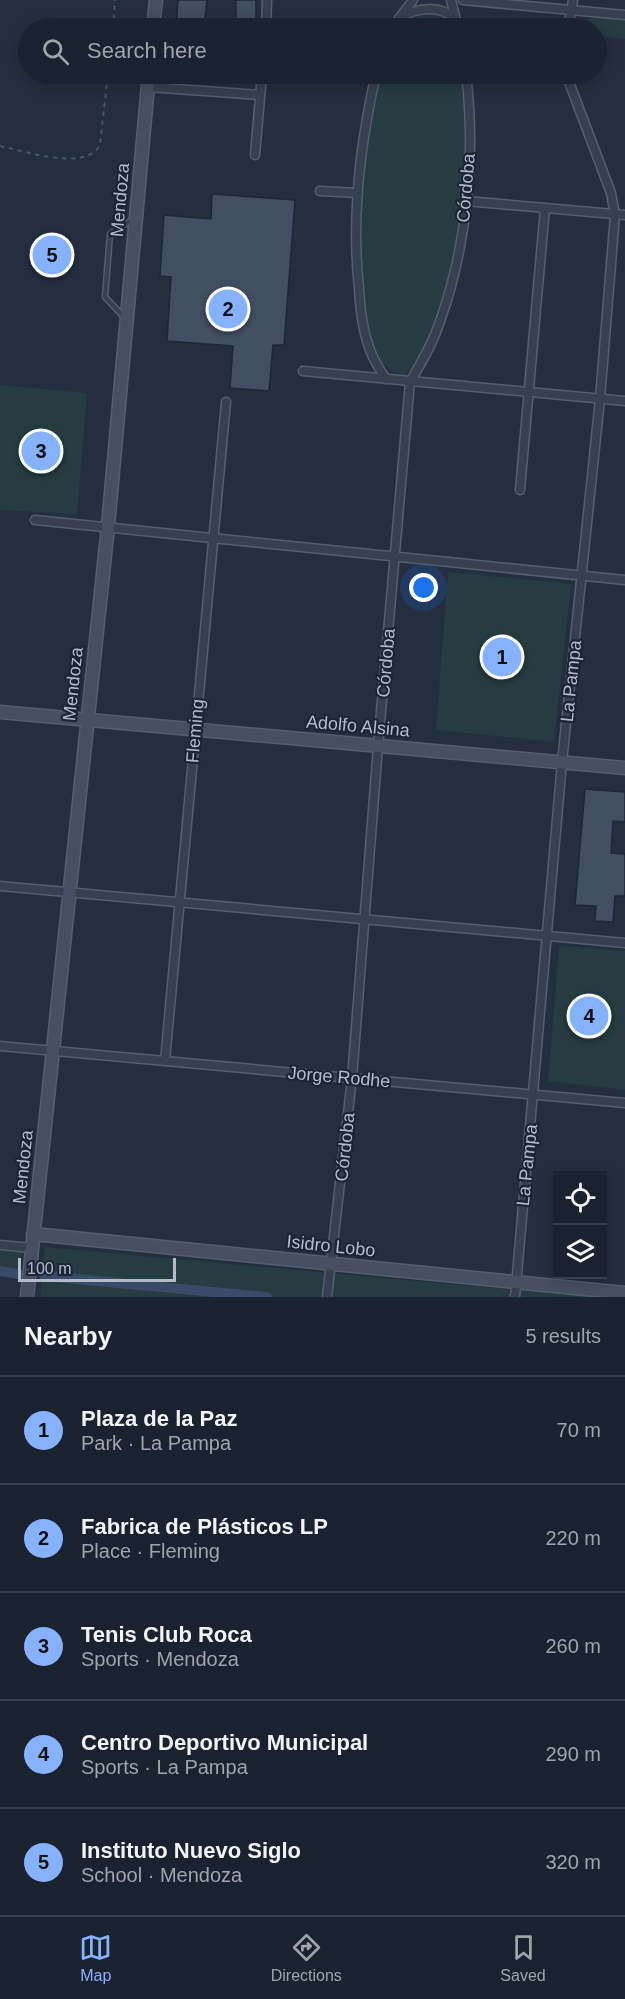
<!DOCTYPE html>
<meta charset="utf-8">
<style>
body{margin:0;font-family:Arial,sans-serif;background:#232a37;color:#f1f3f6}
.controls{position:absolute;right:18px;bottom:18px;display:grid;overflow:hidden;border-radius:0px;box-shadow:0 3px 15px #0003}
.controls button{width:54px;height:54px;display:grid;place-items:center;padding:0;border:0;border-bottom:2px solid #383f4b;background:#1a222f;color:#f1f3f6;font:30px sans-serif}
.scale{position:absolute;left:18px;bottom:15px;width:158px;box-sizing:border-box;padding-left:6px;border:3px solid #b3bbca;border-top:0;font-size:16px;line-height:21px;white-space:nowrap;color:#b3bbca;-webkit-text-stroke:4px #1c2534;paint-order:stroke}
.you{position:absolute;left:424px;top:588px;width:21px;height:21px;margin:-15px;border:4px solid #fff;border-radius:50%;background:#1a73e8;box-shadow:0 0 0 9px #1a73e833}
.badge{display:grid;place-items:center;width:39px;height:39px;border-radius:50%;background:#86b1fc;color:#111;font-size:20px;font-weight:700}
.pin{position:absolute;translate:-50% -50%;border:3px solid #fff;box-shadow:0 2px 6px #0006}
.list{margin:0;padding:0;list-style:none}
h2{display:flex;justify-content:space-between;align-items:center;height:78px;margin:0;padding:0 24px;font-size:26px}
h2 small{font-size:20px;font-weight:400;color:#9fa4aa}
.list li{display:grid;grid-template-columns:39px 1fr auto;gap:18px;align-items:center;box-sizing:border-box;height:108px;padding:0 24px;border-top:2px solid #383f4b}
.list b{display:block;font-size:22px;white-space:nowrap}
.list p{margin:0;font-size:20px;white-space:nowrap;color:#9fa4aa}
.list em{font-size:20px;font-style:normal;color:#9fa4aa}
.icon{flex:none;width:33px;height:33px;fill:none;stroke:currentColor;stroke-width:2;stroke-linecap:round;stroke-linejoin:round}
.map{position:relative;flex:none;width:625px;height:1297px;overflow:hidden}
.search{position:absolute;background:#1a222f;box-shadow:0 3px 15px #0003;left:18px;right:18px;top:18px;height:66px;display:flex;align-items:center;gap:15px;box-sizing:border-box;padding:0 21px;border-radius:33px;color:#9fa4aa;font-size:22px}
.sheet{height:618px;background:#1a222f}
nav{display:flex;justify-content:space-around;align-items:center;box-sizing:border-box;height:84px;border-top:2px solid #383f4b;background:#1a222f;font-size:16px;color:#9fa4aa}
nav a{display:grid;justify-items:center;gap:3px}
nav .on{color:#86b1fc}
.map>svg:first-child{display:block}
.green{fill:#253c40}
.lines{fill:none;stroke-linecap:round;stroke-linejoin:round}
.canal{stroke:#384b69;stroke-width:10}
.building{fill:#424e61;stroke:#1e2736;stroke-width:1.5}
.lane-casing{stroke:#555e6d;stroke-width:7}
.street-casing{stroke:#555e6d;stroke-width:11}
.secondary-casing{stroke:#555e6d;stroke-width:15}
.path{stroke:#43595d;stroke-width:2;stroke-dasharray:4.5 4.5;stroke-linecap:butt}
.lane{stroke:#37404f;stroke-width:4}
.street{stroke:#37404f;stroke-width:8}
.secondary{stroke:#454f62;stroke-width:12}
.labels{text-anchor:middle;dominant-baseline:central;stroke-width:4.5;stroke-linejoin:round;paint-order:stroke}
.street-label{font-size:18px;fill:#b3bbca;stroke:#1c2534}
</style>
<div class="map">
<svg width="625" height="1297" viewBox="0 0 625 1297">
<rect width="100%" height="100%" fill="#232e3f"/>
<g class="green">
<polygon points="434,14 448,17 456,28 402,28 417,17"/>
<polygon points="596,15 625,18 625,39 597,36 596,28 587,28 588,19"/>
<polygon points="379,74 464,74 466,107 466,201 451,272 438,324 421,359 404,375 392,371 380,361 370,345 363,307 359,218 367,126"/>
<polygon points="0,385 87,393 77,514 0,510"/>
<polygon points="448,572 571,584 554,742 436,730"/>
<polygon points="559,946 625,951 625,1090 548,1081"/>
<polygon points="45,1247 591,1297 40,1297"/>
<polygon points="0,1250 22,1252 19,1278 0,1276"/>
</g>
<g class="lines">
<g class="canal">
<polyline points="0,1271 18,1274"/>
<polyline points="44,1276 267,1297"/>
</g>
</g>
<g class="building">
<polygon points="178,0 207,0 204,28 176,28"/>
<rect x="236" y="0" width="20" height="28"/>
<polygon points="212,194 295,200 284,345 273,345 269,391 230,388 233,346 167,341 171,277 160,276 164,215 211,219"/>
<polygon points="585,789 625,792 625,822 613,821 611,853 625,854 625,896 615,896 613,922 595,921 596,906 575,905"/>
</g>
<g class="lines">
<defs>
<polyline id="lane" points="124,317 105,297 110,234 132,220"/>
<g id="street">
<polyline points="451,0 458,28"/>
<polyline points="463,0 625,15"/>
<path d="M 399,18 C 416,8 440,4 455,19"/>
<polyline points="266,28 267,0"/>
<polyline points="392,28 413,0"/>
<polyline points="568,28 573,0"/>
<path d="M 376,74 C 360,144 351,216 359,288 C 360,308 362,328 369,347 C 373,359 379,369 386,379"/>
<polyline points="148,87 260,95"/>
<polyline points="255,155 262,74"/>
<polyline points="320,191 358,193"/>
<polyline points="466,201 625,215"/>
<polyline points="303,371 625,401"/>
<polyline points="520,490 545,208"/>
<polyline points="35,520 625,580"/>
<polyline points="0,886 625,943"/>
<polyline points="0,1046 625,1103"/>
<polyline points="165,1061 226,402"/>
<polyline points="0,1245 31,1248"/>
<path d="M 327,1297 L 352,1078 L 378,746 L 410,382 C 421,363 432,345 439,324 C 467,248 476,154 466,74"/>
<polyline points="515,1297 562,762 600,399 615,215 611,193 566,74"/>
</g>
<g id="secondary">
<polyline points="153,28 156,0"/>
<polyline points="0,712 625,768"/>
<polyline points="33,1234 625,1293"/>
<polyline points="27,1297 108,526 149,74"/>
</g>
</defs>
<use href="#lane" class="lane-casing"/>
<use href="#street" class="street-casing"/>
<use href="#secondary" class="secondary-casing"/>
<g class="path">
<polyline points="113,28 115,0"/>
<path d="M 0,146 C 24,151 86,172 100,145 L 108,74"/>
</g>
<use href="#lane" class="lane"/>
<use href="#street" class="street"/>
<use href="#secondary" class="secondary"/>
</g>
<g class="labels">
<g class="street-label">
<text transform="translate(466 188) rotate(-85)">Córdoba</text>
<text transform="translate(120 200) rotate(-85)">Mendoza</text>
<text transform="translate(386 663) rotate(-85)">Córdoba</text>
<text transform="translate(571 681) rotate(-84)">La Pampa</text>
<text transform="translate(73 684) rotate(-84)">Mendoza</text>
<text transform="translate(358 726) rotate(5)">Adolfo Alsina</text>
<text transform="translate(195 731) rotate(-85)">Fleming</text>
<text transform="translate(339 1077) rotate(5)">Jorge Rodhe</text>
<text transform="translate(345 1147) rotate(-84)">Córdoba</text>
<text transform="translate(527 1165) rotate(-84)">La Pampa</text>
<text transform="translate(23 1167) rotate(-84)">Mendoza</text>
<text transform="translate(331 1246) rotate(6)">Isidro Lobo</text>
</g>
</g>
</svg>
<div class="controls">
<button><svg class="icon" aria-label="locate" viewBox="0 0 24 24"><circle cx="12" cy="12" r="6"/><path d="M12 2v4M12 18v4M2 12h4M18 12h4"/></svg></button>
<button><svg class="icon" aria-label="layers" viewBox="0 0 24 24"><path d="M12 4l9 5-9 5-9-5zM3 14l9 5 9-5"/></svg></button>
</div>
<div class="scale">100 m</div>
<div class="you"></div>
<div class="pin badge" style="left:502px;top:657px">1</div>
<div class="pin badge" style="left:228px;top:309px">2</div>
<div class="pin badge" style="left:41px;top:451px">3</div>
<div class="pin badge" style="left:589px;top:1016px">4</div>
<div class="pin badge" style="left:52px;top:255px">5</div>
<div class="search"><svg class="icon" aria-label="search" viewBox="0 0 24 24"><circle cx="10" cy="10" r="6"/><path d="M15 15l6 6"/></svg>Search here</div>
</div>
<section class="sheet">
<h2>Nearby<small>5 results</small></h2>
<ul class="list">
<li><span class="badge">1</span><div><b>Plaza de la Paz</b><p>Park · La Pampa</p></div><em>70 m</em></li>
<li><span class="badge">2</span><div><b>Fabrica de Plásticos LP</b><p>Place · Fleming</p></div><em>220 m</em></li>
<li><span class="badge">3</span><div><b>Tenis Club Roca</b><p>Sports · Mendoza</p></div><em>260 m</em></li>
<li><span class="badge">4</span><div><b>Centro Deportivo Municipal</b><p>Sports · La Pampa</p></div><em>290 m</em></li>
<li><span class="badge">5</span><div><b>Instituto Nuevo Siglo</b><p>School · Mendoza</p></div><em>320 m</em></li>
</ul>
</section>
<nav>
<a class="on"><svg class="icon" aria-label="map" viewBox="0 0 24 24"><path d="M3 6l6-2 6 2 6-2v14l-6 2-6-2-6 2zM9 4v14M15 6v14"/></svg>Map</a>
<a><svg class="icon" aria-label="directions" viewBox="0 0 24 24"><path d="M12 3l9 9-9 9-9-9zM9 14v-3h6M13 9l2 2-2 2"/></svg>Directions</a>
<a><svg class="icon" aria-label="saved" viewBox="0 0 24 24"><path d="M7 4h10v16l-5-4-5 4z"/></svg>Saved</a>
</nav>
